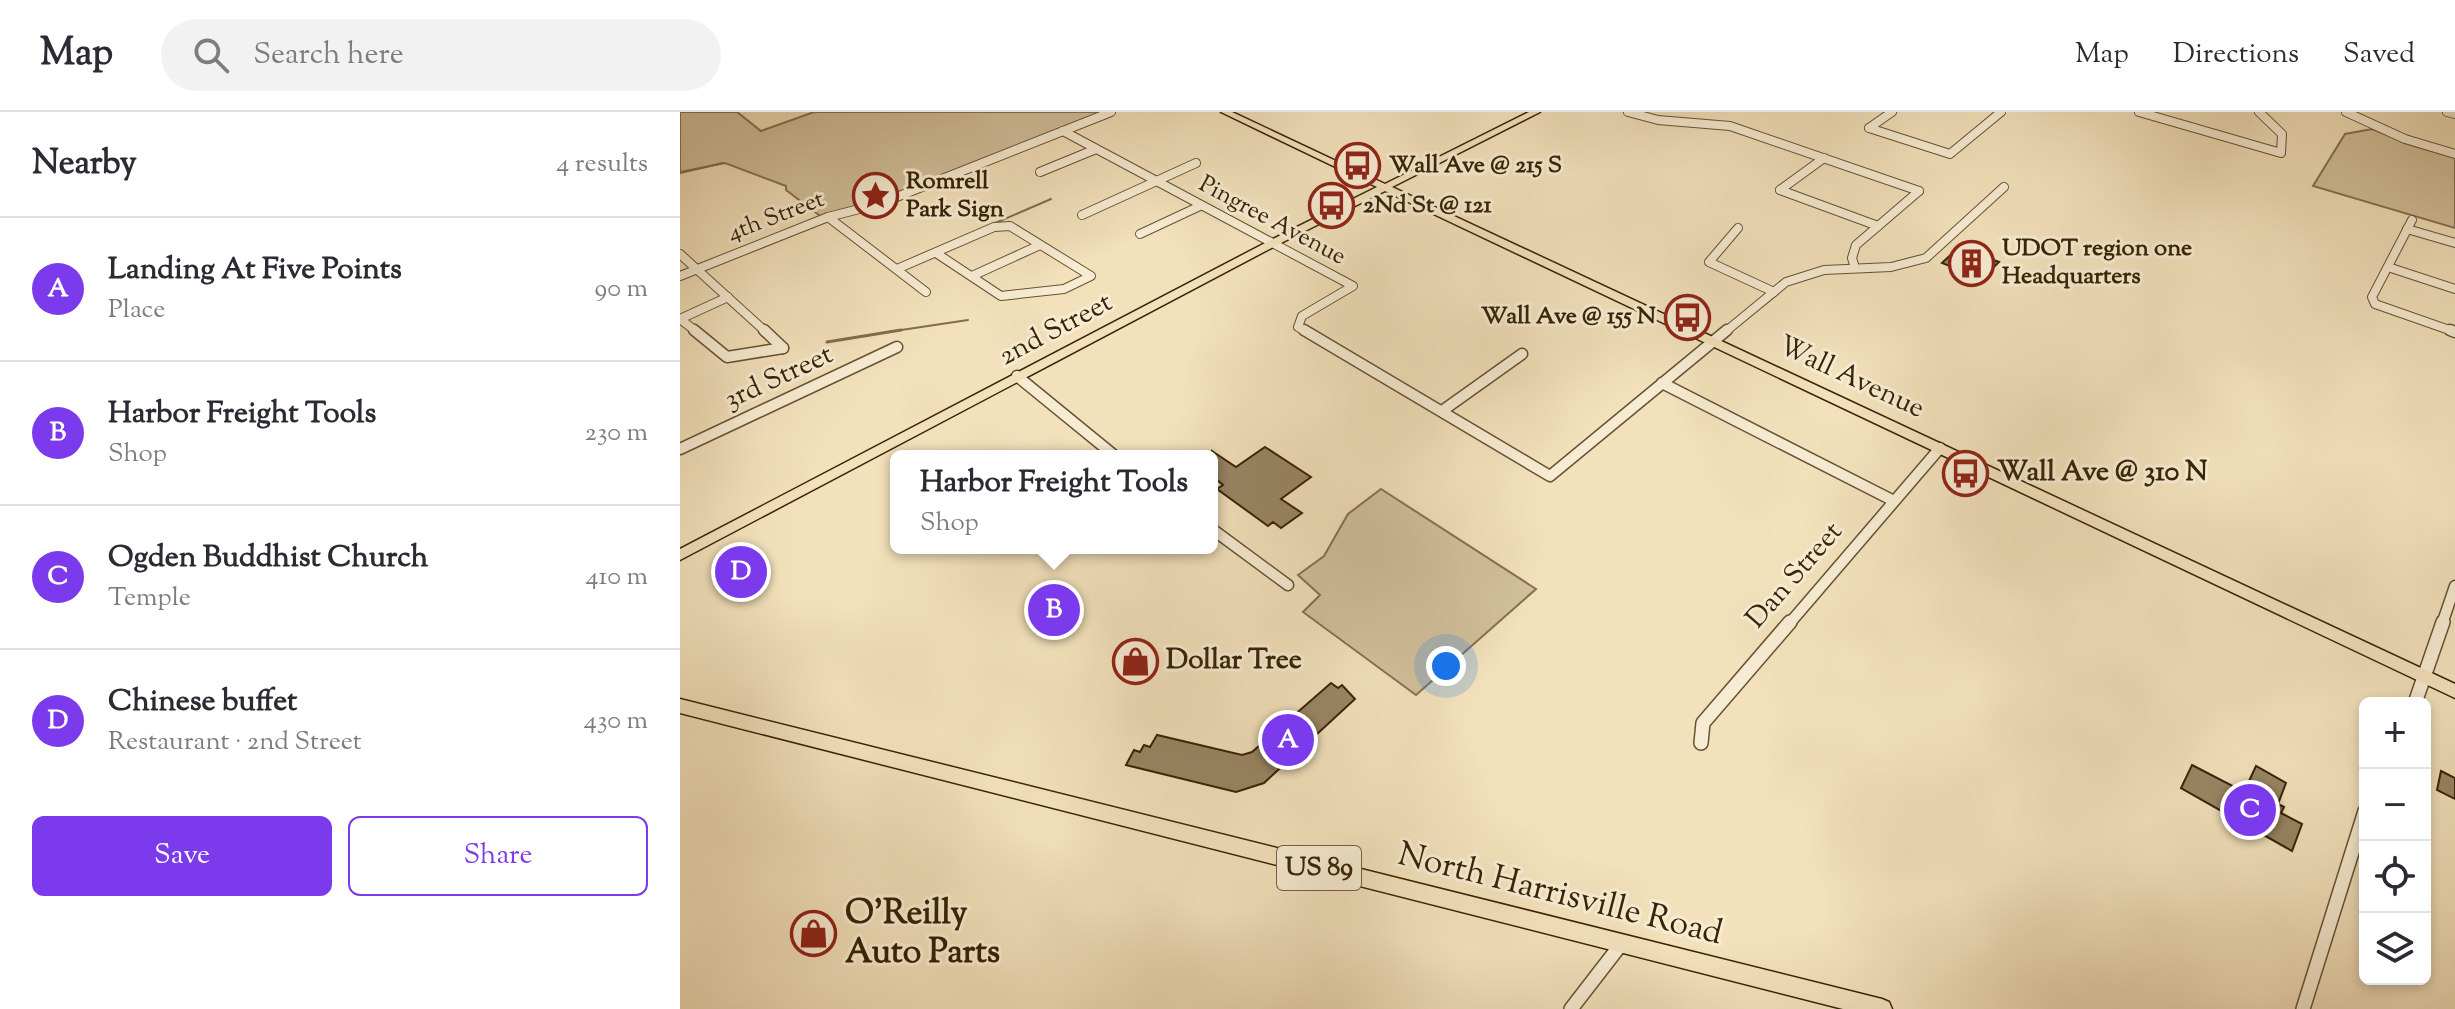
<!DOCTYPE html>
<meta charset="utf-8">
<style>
body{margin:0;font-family:"Sorts Mill Goudy",serif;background:#f2f2f3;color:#2b2b33}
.controls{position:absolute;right:24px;bottom:24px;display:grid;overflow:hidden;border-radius:12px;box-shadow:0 4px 12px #0003}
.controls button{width:72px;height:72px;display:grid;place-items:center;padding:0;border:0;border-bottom:2px solid #e1e1e2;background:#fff;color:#2b2b33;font:40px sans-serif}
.you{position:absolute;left:766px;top:554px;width:28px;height:28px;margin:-20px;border:6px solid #fff;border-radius:50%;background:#1a73e8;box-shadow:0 0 0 12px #1a73e833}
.badge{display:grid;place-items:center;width:52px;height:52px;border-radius:50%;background:#7c3aed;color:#fff;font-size:26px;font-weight:700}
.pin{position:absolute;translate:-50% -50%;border:4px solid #fff;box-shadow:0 2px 8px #0006}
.popup{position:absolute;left:210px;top:338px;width:328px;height:104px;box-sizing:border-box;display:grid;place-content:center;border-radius:12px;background:#fff;filter:drop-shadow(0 2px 6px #0005);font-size:26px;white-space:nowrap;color:#7c7c81}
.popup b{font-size:30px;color:#2b2b33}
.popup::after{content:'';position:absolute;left:50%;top:100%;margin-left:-16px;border:16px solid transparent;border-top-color:#fff}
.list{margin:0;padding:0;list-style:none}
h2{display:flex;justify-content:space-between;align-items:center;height:104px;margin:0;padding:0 32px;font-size:34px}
h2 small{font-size:26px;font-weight:400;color:#7c7c81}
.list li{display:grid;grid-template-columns:52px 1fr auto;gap:24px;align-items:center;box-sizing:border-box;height:144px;padding:0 32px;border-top:2px solid #e1e1e2}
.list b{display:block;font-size:30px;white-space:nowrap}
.list p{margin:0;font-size:26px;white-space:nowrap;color:#7c7c81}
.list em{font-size:26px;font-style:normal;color:#7c7c81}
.actions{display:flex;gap:16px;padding:24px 32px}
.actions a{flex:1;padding:18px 0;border:2px solid #7c3aed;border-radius:12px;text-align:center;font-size:28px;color:#7c3aed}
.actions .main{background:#7c3aed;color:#fff}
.icon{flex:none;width:44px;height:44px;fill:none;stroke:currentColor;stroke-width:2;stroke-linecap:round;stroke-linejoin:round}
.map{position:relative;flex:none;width:1775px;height:897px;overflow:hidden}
header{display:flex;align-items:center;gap:48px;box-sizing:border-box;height:112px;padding:0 40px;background:#fff;border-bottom:2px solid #e1e1e2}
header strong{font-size:38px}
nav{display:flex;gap:44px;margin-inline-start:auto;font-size:28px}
.search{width:560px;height:72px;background:#f2f2f3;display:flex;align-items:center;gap:20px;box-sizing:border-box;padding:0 28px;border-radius:44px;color:#7c7c81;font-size:30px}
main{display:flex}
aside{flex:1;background:#fff}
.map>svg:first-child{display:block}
.green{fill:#d2c19c;stroke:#857251;stroke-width:2}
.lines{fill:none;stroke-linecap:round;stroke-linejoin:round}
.stream-far1{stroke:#826e4d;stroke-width:2}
.stream{stroke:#826e4d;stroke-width:3}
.building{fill:#998664;stroke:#382306;stroke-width:2}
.minor-far2-casing{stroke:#665233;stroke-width:10}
.minor-far1-casing{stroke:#665233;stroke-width:13}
.minor-casing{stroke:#665233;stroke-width:16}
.major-casing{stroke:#382306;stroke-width:3}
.minor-far2{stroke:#f7ecd3;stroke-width:8}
.minor-far1{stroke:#f7ecd3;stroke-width:10}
.minor{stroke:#f7ecd3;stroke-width:13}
.major{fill:#f2e1bb;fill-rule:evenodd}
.labels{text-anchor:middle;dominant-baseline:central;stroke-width:6;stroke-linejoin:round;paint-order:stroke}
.far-poi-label{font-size:24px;font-weight:bold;fill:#382306;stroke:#f7ecd3;text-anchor:start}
.far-street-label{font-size:24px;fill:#382306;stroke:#f7ecd3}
.shield{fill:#f7ecd3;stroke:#715f44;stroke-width:2}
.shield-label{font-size:26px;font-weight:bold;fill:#382306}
.street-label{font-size:28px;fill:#382306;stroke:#f7ecd3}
.poi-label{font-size:28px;font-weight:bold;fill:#382306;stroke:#f7ecd3;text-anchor:start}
.near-street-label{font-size:34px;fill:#382306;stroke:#f7ecd3}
.near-poi-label{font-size:34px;font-weight:bold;fill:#382306;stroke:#f7ecd3;text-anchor:start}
</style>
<header>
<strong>Map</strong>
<div class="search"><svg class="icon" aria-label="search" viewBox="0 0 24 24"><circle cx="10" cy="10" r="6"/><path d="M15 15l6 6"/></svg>Search here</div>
<nav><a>Map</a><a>Directions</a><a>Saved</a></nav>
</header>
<main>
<aside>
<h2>Nearby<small>4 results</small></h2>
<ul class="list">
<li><span class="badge">A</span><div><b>Landing At Five Points</b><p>Place</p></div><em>90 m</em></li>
<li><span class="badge">B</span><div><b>Harbor Freight Tools</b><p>Shop</p></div><em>230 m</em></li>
<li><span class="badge">C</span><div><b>Ogden Buddhist Church</b><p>Temple</p></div><em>410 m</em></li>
<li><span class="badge">D</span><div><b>Chinese buffet</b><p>Restaurant · 2nd Street</p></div><em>430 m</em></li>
</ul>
<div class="actions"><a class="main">Save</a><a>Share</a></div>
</aside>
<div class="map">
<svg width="1775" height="897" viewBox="0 0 1775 897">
<rect width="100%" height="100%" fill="#f2e1bb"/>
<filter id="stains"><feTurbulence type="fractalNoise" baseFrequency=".0025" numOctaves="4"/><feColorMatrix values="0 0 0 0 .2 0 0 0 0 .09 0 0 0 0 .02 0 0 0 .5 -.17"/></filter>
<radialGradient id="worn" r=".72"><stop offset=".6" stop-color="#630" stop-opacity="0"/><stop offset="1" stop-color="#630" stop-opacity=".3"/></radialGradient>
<g class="green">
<polygon points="0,0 57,0 81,19 134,0 423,0 202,87 140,104 106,78 106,74 45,51 0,60"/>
<polygon points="1692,17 1735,34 1775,45 1775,116 1633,74 1665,22"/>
<polygon points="701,377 856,477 736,583 623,500 640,483 618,463 644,444 668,402"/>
</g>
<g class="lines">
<g class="stream-far1">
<polyline points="0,61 43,51"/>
<polyline points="313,112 371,87"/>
<polyline points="208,220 288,208"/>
</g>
<polyline class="stream" points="147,230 221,218"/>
</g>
<g class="building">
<polygon points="1279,135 1319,150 1302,167 1262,151"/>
<polygon points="585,335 631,365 601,387 622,401 601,416 593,410 588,414 537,377 543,373 532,364 532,339 556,355"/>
<polygon points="65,438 78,452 81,450 86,455 83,458 87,462 55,481 33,456"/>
<polygon points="651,571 658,576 662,573 675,587 584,671 556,680 446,653 454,638 460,640 464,633 470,635 477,623 562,643 572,640"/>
<polygon points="1512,653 1564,680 1576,654 1606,671 1598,692 1604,695 1601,701 1622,712 1612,739 1501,676"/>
<polygon points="1761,659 1775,666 1775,687 1757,678"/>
</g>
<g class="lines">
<defs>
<g id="minor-far2">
<polyline points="948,0 978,8 1050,14 1239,79"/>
<polyline points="1459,0 1601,41 1602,22 1579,0"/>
<polyline points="1666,0 1725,27 1775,42"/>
<polyline points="1767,0 1775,2"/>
<polyline points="1189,16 1270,42 1321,0"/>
<polyline points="1189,16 1212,0"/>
<polyline points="383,19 673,174 622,204 618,215 627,220"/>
<polyline points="360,60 416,37"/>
<polyline points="1100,78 1198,114"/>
<polyline points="1100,78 1144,46"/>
<polyline points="402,103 516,51"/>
<polyline points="148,105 246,180"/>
<polyline points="1732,108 1692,185 1695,192 1775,220"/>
<polyline points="1058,116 1029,150 1094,180"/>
<polyline points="1727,117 1775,131"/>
<polyline points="460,122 520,94"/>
<polyline points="0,142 86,220"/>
<polyline points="1708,155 1775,177"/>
<polyline points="1175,156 1172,146 1176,133 1239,79"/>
<polyline points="217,157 314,115 330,114 411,164 384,177 321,184 256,141"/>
<polyline points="0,164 148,105 199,92 431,0"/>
<polyline points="292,164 360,133"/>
<polyline points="17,220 0,207 48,185"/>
<polyline points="1045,220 1106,170 1144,158 1211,155 1246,146 1324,75"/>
</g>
<g id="minor-far1">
<polyline points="14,218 47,245 103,236"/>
<polyline points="84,218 103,236"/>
<polyline points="624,218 870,364 1047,218"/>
<polyline points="1770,218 1775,220"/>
<polyline points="337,264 435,344"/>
<polyline points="982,271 1214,389"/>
<polyline points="762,299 842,242"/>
<polyline points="0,337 217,235"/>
<polyline points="532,417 608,473"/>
<polyline points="1109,512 1260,336"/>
<polyline points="1762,512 1775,474"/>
</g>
<g id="minor">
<polyline points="1735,591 1763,510"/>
<polyline points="1021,631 1023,611 1110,510"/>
<polyline points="891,897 942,831"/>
<polyline points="1623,897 1685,699"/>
</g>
<g id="major">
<polygon points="541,0 552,0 705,72 849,0 860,0 712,75 1775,572 1775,586 705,79 597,133 0,448 0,437 589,129 697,75"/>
<polygon points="0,587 1202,887 1209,890 1212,897 1163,897 0,601"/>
</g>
</defs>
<use href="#minor-far2" class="minor-far2-casing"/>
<use href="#minor-far1" class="minor-far1-casing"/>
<use href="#minor" class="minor-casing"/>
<use href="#major" class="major-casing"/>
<use href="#minor-far2" class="minor-far2"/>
<use href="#minor-far1" class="minor-far1"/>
<use href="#minor" class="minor"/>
<use href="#major" class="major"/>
</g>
<defs>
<symbol id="bus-ring" viewBox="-11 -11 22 22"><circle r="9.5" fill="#f7ecd3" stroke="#8f2418" stroke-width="1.5"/><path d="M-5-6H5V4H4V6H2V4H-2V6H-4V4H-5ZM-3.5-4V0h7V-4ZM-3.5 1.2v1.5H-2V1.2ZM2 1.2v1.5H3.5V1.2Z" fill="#8f2418"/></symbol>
<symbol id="sight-ring" viewBox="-11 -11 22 22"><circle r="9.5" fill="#f7ecd3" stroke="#8f2418" stroke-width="1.5"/><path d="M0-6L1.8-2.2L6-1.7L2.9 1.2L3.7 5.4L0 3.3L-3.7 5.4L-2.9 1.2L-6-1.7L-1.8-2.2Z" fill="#8f2418"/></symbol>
<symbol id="building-ring" viewBox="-11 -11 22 22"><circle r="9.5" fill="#f7ecd3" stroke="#8f2418" stroke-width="1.5"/><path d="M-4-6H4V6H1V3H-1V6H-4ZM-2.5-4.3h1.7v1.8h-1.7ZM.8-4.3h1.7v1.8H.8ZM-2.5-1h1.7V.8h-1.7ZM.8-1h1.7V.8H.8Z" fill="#8f2418"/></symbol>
<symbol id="shop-ring" viewBox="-11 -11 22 22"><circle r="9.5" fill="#f7ecd3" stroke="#8f2418" stroke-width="1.5"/><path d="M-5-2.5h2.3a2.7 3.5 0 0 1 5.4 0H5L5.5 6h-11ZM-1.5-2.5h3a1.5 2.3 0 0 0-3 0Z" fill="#8f2418"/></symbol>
</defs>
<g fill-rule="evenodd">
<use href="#bus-ring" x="652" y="28" width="51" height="51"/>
<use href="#sight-ring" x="170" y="58" width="51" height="51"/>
<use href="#bus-ring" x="626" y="68" width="51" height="51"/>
<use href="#building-ring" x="1266" y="126" width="51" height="51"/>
<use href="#bus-ring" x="982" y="180" width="51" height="51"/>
<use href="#bus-ring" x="1260" y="336" width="51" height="51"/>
<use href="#shop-ring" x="430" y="524" width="51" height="51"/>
<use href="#shop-ring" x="108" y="796" width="51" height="51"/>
</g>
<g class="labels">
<g class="far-poi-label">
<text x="709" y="54">Wall Ave @ 215 S</text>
<text x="226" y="70">Romrell<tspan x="226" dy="28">Park Sign</tspan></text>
<text x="683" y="94">2Nd St @ 121</text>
<text x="1322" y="137">UDOT region one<tspan x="1322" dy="28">Headquarters</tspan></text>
<text x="976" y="205" text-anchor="end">Wall Ave @ 155 N</text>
</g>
<g class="far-street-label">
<text transform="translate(96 105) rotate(-21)">4th Street</text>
<text transform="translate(592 109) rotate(28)">Pingree Avenue</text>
</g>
<rect class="shield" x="597" y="734" width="84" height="44" rx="6"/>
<g class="shield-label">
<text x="639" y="756">US 89</text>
</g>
<g class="street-label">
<text transform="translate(376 218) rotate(-28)">2nd Street</text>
<text transform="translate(99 266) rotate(-25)">3rd Street</text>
<text transform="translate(1171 266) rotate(25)">Wall Avenue</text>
<text transform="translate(1115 464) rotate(-49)">Dan Street</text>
</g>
<g class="poi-label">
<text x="1317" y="361">Wall Ave @ 310 N</text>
<text x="486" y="549">Dollar Tree</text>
</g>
<g class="near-street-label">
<text transform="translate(880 783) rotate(14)">North Harrisville Road</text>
</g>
<g class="near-poi-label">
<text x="165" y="802">O'Reilly<tspan x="165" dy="39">Auto Parts</tspan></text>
</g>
</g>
<rect width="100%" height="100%" filter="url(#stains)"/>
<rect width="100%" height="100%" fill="url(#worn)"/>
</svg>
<div class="controls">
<button>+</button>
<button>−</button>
<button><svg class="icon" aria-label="locate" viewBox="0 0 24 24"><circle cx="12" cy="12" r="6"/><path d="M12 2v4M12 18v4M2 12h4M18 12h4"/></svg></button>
<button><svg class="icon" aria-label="layers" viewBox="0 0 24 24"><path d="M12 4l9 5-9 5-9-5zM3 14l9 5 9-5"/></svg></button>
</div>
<div class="you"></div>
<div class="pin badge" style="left:608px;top:628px">A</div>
<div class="pin badge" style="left:374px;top:498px">B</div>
<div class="popup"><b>Harbor Freight Tools</b>Shop</div>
<div class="pin badge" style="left:1570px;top:698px">C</div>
<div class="pin badge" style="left:61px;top:460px">D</div>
</div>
</main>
